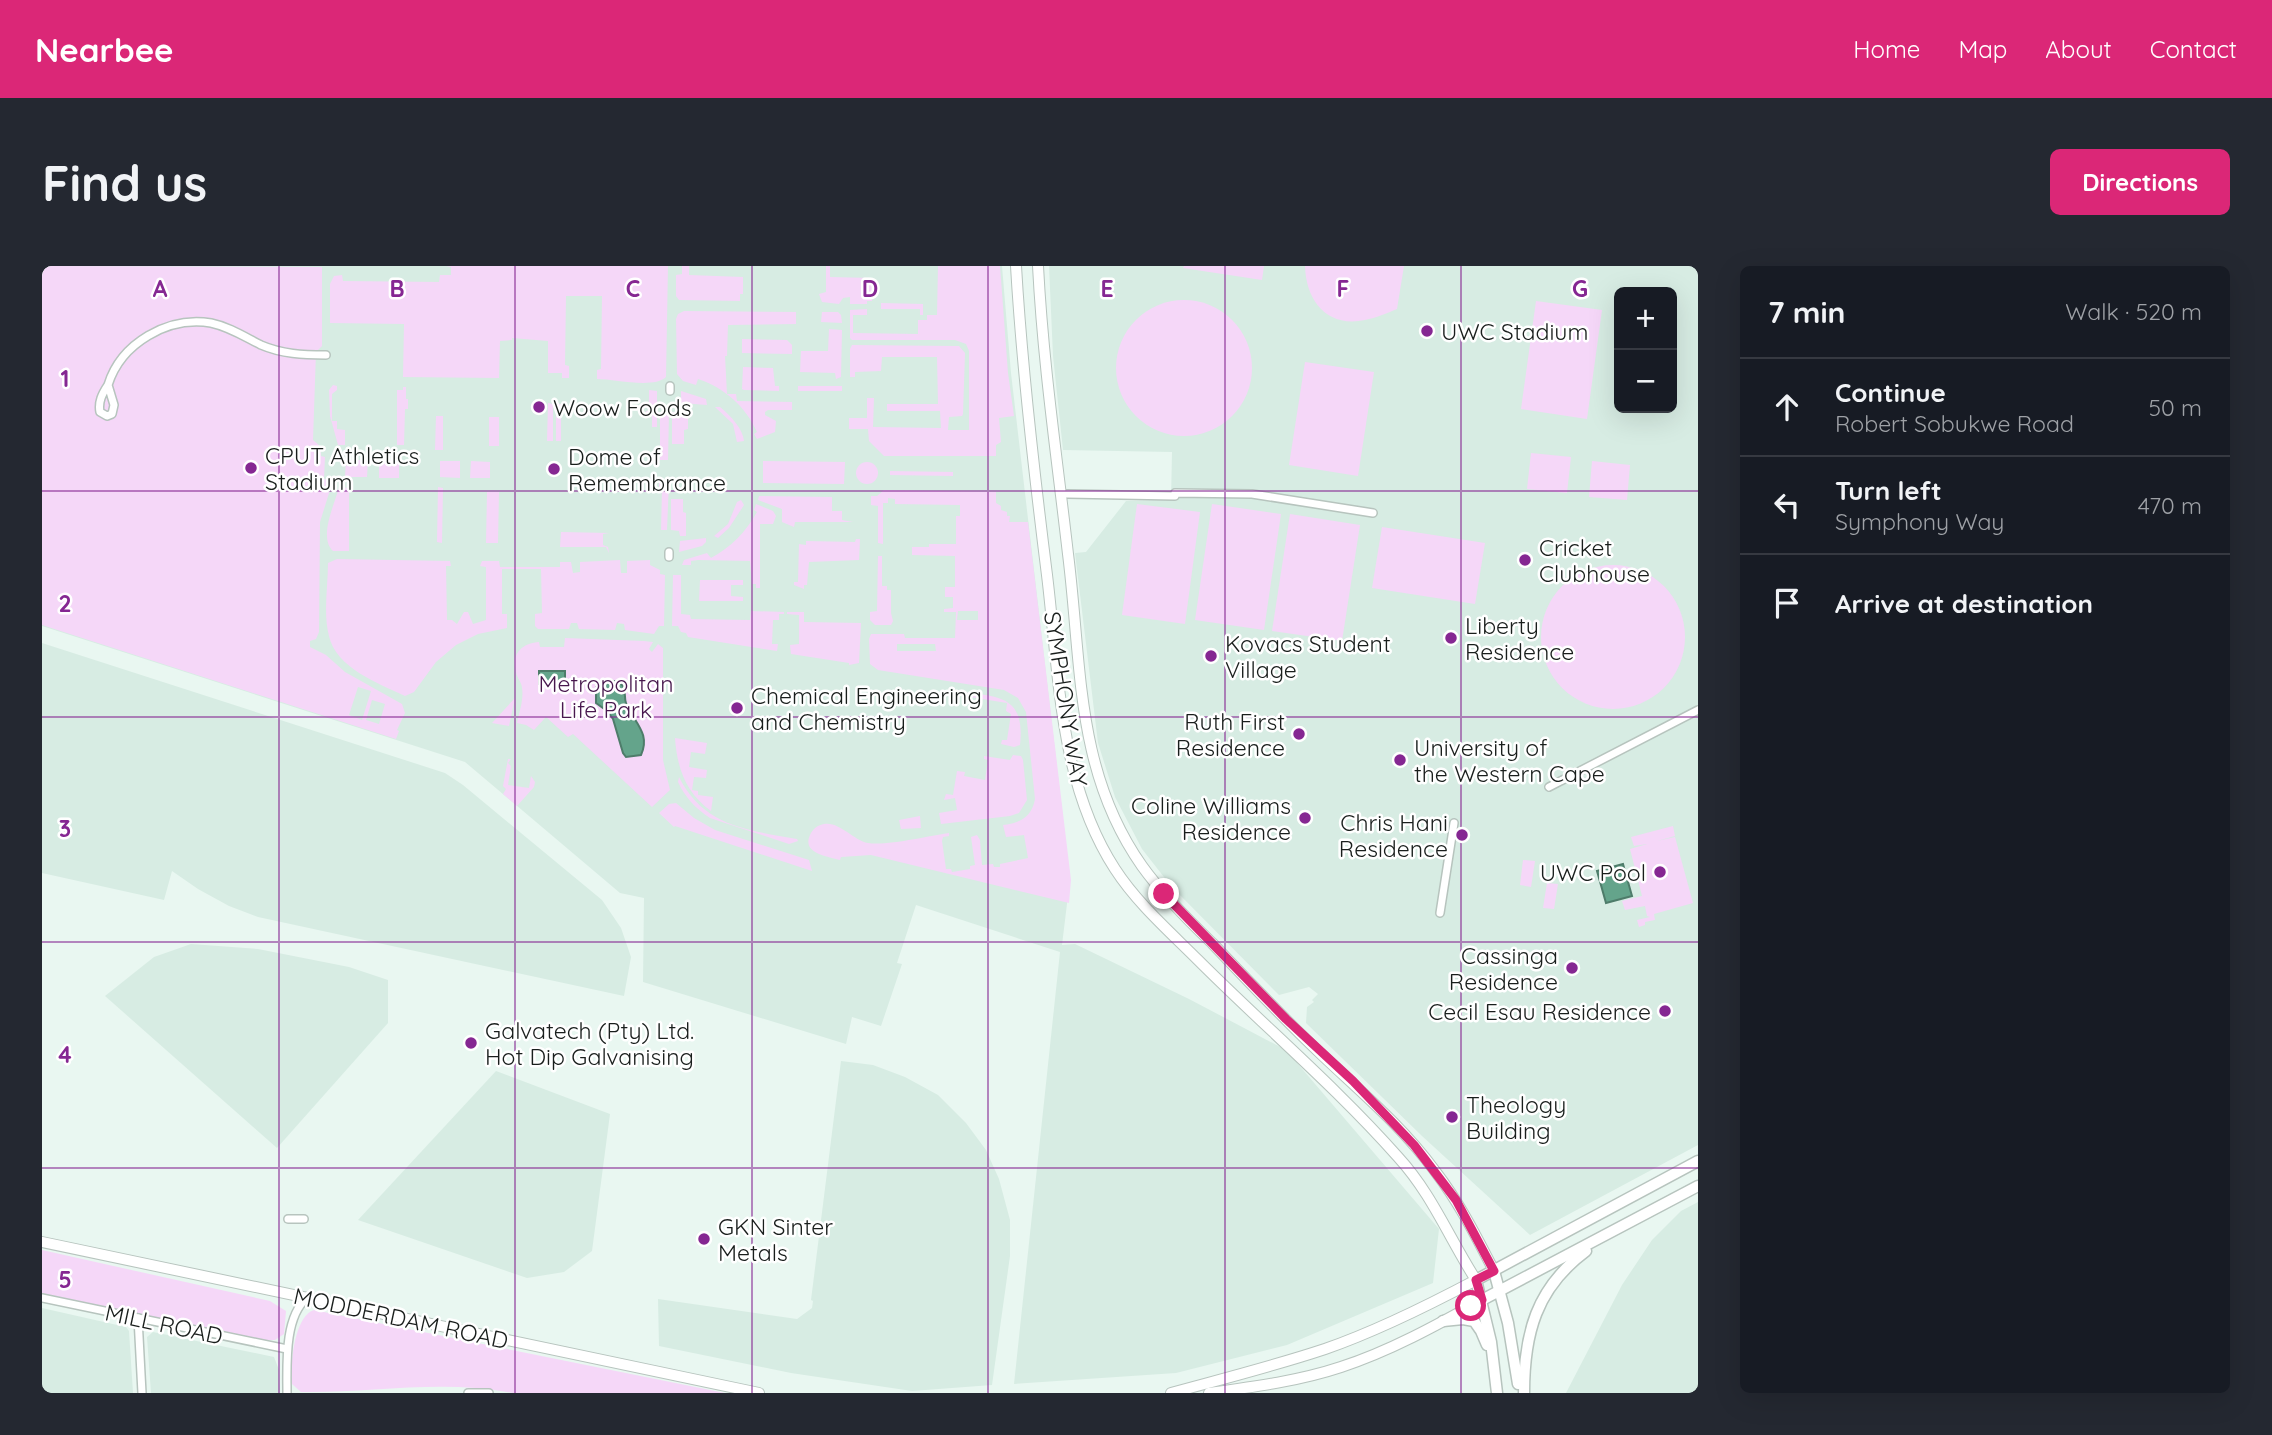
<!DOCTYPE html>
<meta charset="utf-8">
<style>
body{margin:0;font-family:Quicksand,sans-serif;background:#242831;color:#f1f3f6}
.controls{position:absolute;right:21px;top:21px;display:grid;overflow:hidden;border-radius:10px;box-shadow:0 7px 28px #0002}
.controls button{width:63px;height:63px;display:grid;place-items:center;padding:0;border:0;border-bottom:2px solid #363941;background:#171b24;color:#f1f3f6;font:35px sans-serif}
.stop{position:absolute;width:21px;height:21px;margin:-16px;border:5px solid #db2777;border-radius:50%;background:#fff}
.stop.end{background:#db2777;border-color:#fff;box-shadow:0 2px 7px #0008}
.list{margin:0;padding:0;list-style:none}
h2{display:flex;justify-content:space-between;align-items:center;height:91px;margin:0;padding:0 28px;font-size:30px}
h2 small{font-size:23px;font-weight:400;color:#9ea1a6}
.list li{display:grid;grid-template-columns:46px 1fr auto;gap:21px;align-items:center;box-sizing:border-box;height:98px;padding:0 28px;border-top:2px solid #363941}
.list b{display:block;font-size:26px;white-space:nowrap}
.list p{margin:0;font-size:23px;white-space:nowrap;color:#9ea1a6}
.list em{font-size:23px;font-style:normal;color:#9ea1a6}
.icon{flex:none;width:38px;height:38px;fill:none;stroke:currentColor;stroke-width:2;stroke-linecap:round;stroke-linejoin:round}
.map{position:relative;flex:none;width:1656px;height:1127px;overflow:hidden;border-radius:10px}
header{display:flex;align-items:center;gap:42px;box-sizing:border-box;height:98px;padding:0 35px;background:#db2777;color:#fff}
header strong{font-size:33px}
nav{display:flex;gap:38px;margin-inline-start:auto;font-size:24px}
.intro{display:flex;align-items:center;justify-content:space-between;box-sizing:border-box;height:168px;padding:0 42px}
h1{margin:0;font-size:49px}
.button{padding:18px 32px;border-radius:10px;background:#db2777;color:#fff;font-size:24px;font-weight:700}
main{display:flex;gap:42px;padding:0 42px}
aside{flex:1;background:#171b24;border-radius:10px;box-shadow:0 7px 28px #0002}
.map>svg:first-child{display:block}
.built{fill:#d7ece3;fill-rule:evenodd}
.green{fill:#f5d7f8;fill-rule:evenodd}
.water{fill:#64a48b;stroke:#4e7c6a;stroke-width:2}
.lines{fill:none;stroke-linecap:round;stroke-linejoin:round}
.street-casing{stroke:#b7c4be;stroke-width:10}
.secondary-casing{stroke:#b7c4be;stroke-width:12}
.primary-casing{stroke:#b7c4be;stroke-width:13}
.street{stroke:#fff;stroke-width:7}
.secondary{stroke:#fff;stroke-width:10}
.primary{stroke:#fff;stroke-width:10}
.route{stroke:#db2777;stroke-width:9}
.grid{fill:none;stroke:#852792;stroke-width:2;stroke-opacity:0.55}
.poi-dot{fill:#852792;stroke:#fff;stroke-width:2.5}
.labels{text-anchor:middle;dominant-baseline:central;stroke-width:5;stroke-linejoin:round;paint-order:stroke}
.poi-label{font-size:23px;fill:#191e1c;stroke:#fff;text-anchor:start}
.park-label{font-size:23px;fill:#48184e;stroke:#fff}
.street-label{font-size:23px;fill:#191e1c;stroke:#fff}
.grid-label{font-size:23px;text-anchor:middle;font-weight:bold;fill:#852792;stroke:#fff;stroke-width:5;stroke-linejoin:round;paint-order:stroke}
</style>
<header>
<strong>Nearbee</strong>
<nav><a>Home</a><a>Map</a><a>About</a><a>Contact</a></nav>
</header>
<div class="intro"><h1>Find us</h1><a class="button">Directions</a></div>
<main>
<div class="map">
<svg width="1656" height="1127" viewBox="0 0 1656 1127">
<rect width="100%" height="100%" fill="#e9f7f1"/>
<g class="built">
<polygon points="0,0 960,0 969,107 1028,613 1020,679 1033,678 1147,733 1244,784 1397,963 1391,1017 1245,1079 1134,1107 972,1118 1018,686 874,639 855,697 860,698 839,760 810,751 804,778 601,716 602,632 578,627 423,496 0,360"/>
<path d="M 1007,0 L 1656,0 L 1656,879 L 1488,969 L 1380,870 L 1264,757 L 1265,741 L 1272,736 L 1270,734 L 1276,728 L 1267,721 L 1237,729 L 1129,620 L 1100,583 L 1073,531 L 1056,477 L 1033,287 L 1044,286 L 1084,235 L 1129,234 L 1130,186 L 1021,184 L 1011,90 ZM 1577,26 L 1630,26 L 1630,142 L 1577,142 Z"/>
<polygon points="0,377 403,507 421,519 560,634 579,662 589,691 582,730 216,651 187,640 156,623 130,605 122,634 0,607"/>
<polygon points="149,678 216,683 307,701 346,714 346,757 235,882 63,730 112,691"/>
<polygon points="799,795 831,799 863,811 896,829 924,857 944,884 957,913 968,954 968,990 950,1119 870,1125 749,1107 617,1080 616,1033 755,1053 770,1042 771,1035 769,1034"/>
<polygon points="454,805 568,848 550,985 522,1006 485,1012 316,954"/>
<polygon points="1656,936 1656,1127 1524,1127 1580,1019 1610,974 1639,945"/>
<polygon points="0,1042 84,1061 87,1065 91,1127 0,1127"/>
<polygon points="111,1066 232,1091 237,1104 238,1127 109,1127 105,1071"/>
</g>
<g class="green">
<path d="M 0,0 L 280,1 L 280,80 L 274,86 L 271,174 L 278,180 L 279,190 L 283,191 L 282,213 L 287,214 L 288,224 L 278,256 L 277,366 L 274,373 L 268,375 L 268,381 L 284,389 L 303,406 L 360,438 L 363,447 L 355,464 L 357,465 L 354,473 L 0,359 ZM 316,421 L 329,425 L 320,454 L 307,449 ZM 330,434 L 343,438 L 337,458 L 324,454 Z"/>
<path d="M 404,0 L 626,0 L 624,111 C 612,123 572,113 555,113 L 555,104 L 559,103 L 560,30 L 524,30 L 523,99 L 527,100 L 527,112 L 520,112 L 520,107 L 506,107 L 506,75 L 470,72 L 470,74 L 458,75 L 457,112 L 361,111 L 362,58 L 288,57 L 288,18 L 292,10 L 300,9 L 301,15 L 397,16 L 398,9 L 409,9 L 409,1 Z"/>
<polygon points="640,0 647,0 647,9 701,11 701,28 698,28 698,35 637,34 634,30 634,9 640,8"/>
<polygon points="784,0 788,0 788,11 830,12 830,35 825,35 825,38 808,38 808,31 801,32 797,38 780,36 777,28 784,26"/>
<polygon points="896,0 958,0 966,107 972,150 957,152 959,176 954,179 954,190 842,190 827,175 826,163 807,163 807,152 825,152 825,132 832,132 831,161 899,162 898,145 845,145 845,138 896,138 895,91 840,91 839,105 813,106 813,111 808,111 808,83 810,79 913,80 917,80 923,87 921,148 920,150 907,151 906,164 927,164 927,85 924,78 913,74 810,74 808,72 808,44 825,43 825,49 811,49 811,67 876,68 876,54 885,54 885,49 895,49"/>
<polygon points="1142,0 1222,0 1220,14 1141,2"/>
<path d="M 1263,0 L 1362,0 L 1355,43 C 1345,47 1334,52 1323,54 C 1285,62 1264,35 1263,0 Z"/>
<circle cx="1142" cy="102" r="68"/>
<polygon points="1494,35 1560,44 1545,153 1479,143"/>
<polygon points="839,37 881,38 881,49 878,49 878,43 839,43"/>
<path d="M 642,45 L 754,46 L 754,58 L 686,59 L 685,90 L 683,90 L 685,128 L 694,128 L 695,135 L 750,136 L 750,144 L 726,144 L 723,146 L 723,149 L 734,155 L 733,166 L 715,173 L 712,168 L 715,166 C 704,141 683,122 656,113 L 654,119 L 641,115 L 635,108 L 634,53 L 636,48 Z"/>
<polygon points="780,46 796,46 799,49 800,57 779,56"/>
<polygon points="787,63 800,64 799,111 794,113 793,107 758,106 759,85 786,85"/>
<polygon points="700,73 745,74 750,79 750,88 700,87"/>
<polygon points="1263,96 1332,106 1316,210 1247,199"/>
<polygon points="701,101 731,102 733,120 737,120 737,125 702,124 700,123"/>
<polygon points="291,119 295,120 295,124 290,128 290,155 295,155 295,163 303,164 303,179 296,179 288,150 287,124"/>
<rect x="756" y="120" width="44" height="5"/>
<polygon points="361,121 364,121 364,133 366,133 366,143 363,143 362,179 355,179 355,124 361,124"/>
<polygon points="607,124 615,125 615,161 610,161 610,150 604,150 604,145 607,145"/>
<polygon points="639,125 664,133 665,139 639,137"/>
<polygon points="506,137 511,138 511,175 505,175"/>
<rect x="514" y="138" width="5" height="37"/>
<polygon points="639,139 646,139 646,163 642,164 642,178 630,178 630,146 639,146"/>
<path d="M 673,141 L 678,141 C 689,150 701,163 702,175 L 695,176 L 691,158 Z"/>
<polygon points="618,146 627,146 626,194 618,194"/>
<polygon points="394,150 401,150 401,184 393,184"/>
<rect x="447" y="151" width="10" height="29"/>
<polygon points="1489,187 1529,191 1525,227 1485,223"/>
<polygon points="304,194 326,194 325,211 303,211"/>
<rect x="337" y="194" width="20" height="18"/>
<polygon points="398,195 418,195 418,212 398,211"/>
<polygon points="429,195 448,196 448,212 428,212"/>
<polygon points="721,195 803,196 802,218 721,217"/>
<polygon points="1550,195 1588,199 1585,234 1547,231"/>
<circle cx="825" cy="207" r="11"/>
<polygon points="848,205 911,206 911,210 848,209"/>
<polygon points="617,216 627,216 625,264 619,264 620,223 617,223"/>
<path d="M 297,221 L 307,222 L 307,285 L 291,285 C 276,271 293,238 297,221 Z"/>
<polygon points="396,221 401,222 400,277 395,276"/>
<path d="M 842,224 L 954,226 L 954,237 L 959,240 L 959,244 L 965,246 L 965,250 L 968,250 L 967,256 L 986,256 L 1029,614 L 1027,637 L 829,589 L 799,591 L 798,594 C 784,590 758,587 769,567 C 772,562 776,559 782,558 C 797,555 811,574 826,577 C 845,580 886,570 907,567 L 907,570 L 901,571 L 900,575 L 904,603 L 909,603 L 910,606 L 928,603 L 928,600 L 933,599 L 929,571 L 935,569 L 938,574 L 940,599 L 951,598 L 952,601 L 958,601 L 958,598 L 986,592 L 982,569 L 964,571 L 961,559 C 978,557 990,551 993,533 L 984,446 L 976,432 L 962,424 L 836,404 L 828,398 L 827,373 L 829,368 L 862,368 L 863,372 L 913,372 L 914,346 L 902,346 L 902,343 L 911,342 L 911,331 L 903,331 L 903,321 L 913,321 L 913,290 L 870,289 L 870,281 L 887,281 L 887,278 L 914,278 L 914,250 L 918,250 L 918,239 L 853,238 L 853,233 L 846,232 L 846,237 L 841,237 L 841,278 L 836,277 L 836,240 L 829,239 L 829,230 L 835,230 ZM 916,345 L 936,345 L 936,354 L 915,354 ZM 855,378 L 893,378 L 894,385 L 855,385 Z"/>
<polygon points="445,226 457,226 456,277 444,277"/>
<polygon points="717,230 790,231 790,245 800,245 800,254 811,256 753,256 752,261 740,256 740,243 716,234"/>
<polygon points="629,233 641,233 641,246 644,247 644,270 638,270 637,265 629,264"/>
<polygon points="699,234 702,239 687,262 676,272 672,270 686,258 695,236"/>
<path d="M 714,238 L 731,245 L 734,250 L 731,258 L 718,258 L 718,322 L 714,322 L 714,318 L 710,318 L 708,295 L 656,294 L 649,295 L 649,299 L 640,299 L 642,294 L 665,287 L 669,292 C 689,281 704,266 715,246 L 712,244 Z"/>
<polygon points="1095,238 1158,246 1143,358 1080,349"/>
<polygon points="1170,238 1239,248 1222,364 1153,354"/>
<polygon points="1248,248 1318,259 1300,375 1230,365"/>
<polygon points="1340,261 1443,277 1433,338 1330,322"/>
<polygon points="519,266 567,267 561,268 561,279 566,281 567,287 564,281 518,281"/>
<polygon points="664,272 664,276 660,280 637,286 638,275"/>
<polygon points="814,273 818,273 817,294 767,296 765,319 762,319 762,323 752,319 752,316 756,316 757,278 764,279 764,275 813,276"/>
<polygon points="836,290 840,290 840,320 845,320 845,324 849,324 849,347 851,355 849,359 833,359 828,354 828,346 835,345"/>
<path d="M 295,293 L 408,295 L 409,300 L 404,300 L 405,354 L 410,354 L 415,358 L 422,346 L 426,346 L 431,358 L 444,354 L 444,301 L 438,300 L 440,295 L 457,295 L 458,301 L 518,301 L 518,296 L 529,296 L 531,307 L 538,306 L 538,296 L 578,294 L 579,307 L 585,307 L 585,295 L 608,294 L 608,299 L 618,304 L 618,308 L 623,309 L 622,360 L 617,360 L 612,368 L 583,364 L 582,358 L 575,357 L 573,364 L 537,363 L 535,357 L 529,357 L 527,363 L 496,363 L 493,360 L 493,348 L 500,347 L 499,303 L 460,303 L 460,348 L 465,348 L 465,362 L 436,368 L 414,379 L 394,396 L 372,426 L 363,430 C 336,417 294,402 287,370 C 281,348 286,320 286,297 Z"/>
<circle cx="1571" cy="371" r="72"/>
<polygon points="631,309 639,309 639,348 648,349 649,353 708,354 709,345 742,346 742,348 737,348 737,354 731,354 730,378 736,378 735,385 646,371 644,367 639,366 636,360 630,360"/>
<polygon points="658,314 701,314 701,319 689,319 689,330 701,331 701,335 657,335"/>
<polygon points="745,346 762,346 762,356 819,357 817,397 807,399 807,397 749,388 748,379 757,378 757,349 745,348"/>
<path d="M 523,372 L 602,375 L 611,376 L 607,383 L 610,386 L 616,378 L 621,382 L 621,494 L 628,524 L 610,541 L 531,468 L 526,471 L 504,451 L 492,464 L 484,459 L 475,457 C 477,447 482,433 480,422 C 480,417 475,412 474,406 C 469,388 480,377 497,376 L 498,381 L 522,381 Z"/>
<path d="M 912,425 C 952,431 984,426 978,479 L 972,481 L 959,478 L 960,474 L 965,474 L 969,448 L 964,445 L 965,437 L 916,429 L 915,434 L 910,433 L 908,428 Z"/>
<polygon points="473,432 467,460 450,457"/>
<path d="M 633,472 L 665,477 L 663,488 L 649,486 L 647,501 L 665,504 L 664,512 L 652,511 L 650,524 L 656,525 L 656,529 L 671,531 L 669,545 C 644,527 635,502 633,472 Z"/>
<polygon points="971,489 979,490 981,494 985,534 977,547 968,550 899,558 897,547 915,544 913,532 902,534 904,528 911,529 915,505 923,506 922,510 943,514 946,494 942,493 942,490 968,494"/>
<polygon points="466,493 469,493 466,497 469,500 466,519 487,522 489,510 493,516 492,521 475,540 461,528 464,523 461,520"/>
<path d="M 637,511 C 662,561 706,564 755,573 L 756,575 L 747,578 L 668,552 C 653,542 643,531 636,516 Z"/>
<polygon points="634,537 652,552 673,564 767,594 770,605 633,560 632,561 617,547 627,538"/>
<polygon points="878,550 879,562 859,563 857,554"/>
<polygon points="1631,560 1633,570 1615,575 1633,571 1651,637 1612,648 1613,654 1603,656 1603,659 1597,661 1595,654 1608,651 1605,650 1603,640 1583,644 1580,635 1600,630 1588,583 1605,578 1592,580 1589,571"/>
<polygon points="1481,594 1493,595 1489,621 1478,619"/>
<polygon points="1505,617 1516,618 1512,643 1501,642"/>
<polygon points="0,984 228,1035 244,1045 242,1068 233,1074 217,1074 0,1027"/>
<path d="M 272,1044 L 683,1127 L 471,1127 C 401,1113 329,1127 259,1126 L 250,1118 C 248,1100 252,1050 272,1044 Z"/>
</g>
<g class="water">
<polygon points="497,405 523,405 523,419 497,418"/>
<path d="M 565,414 C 570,415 577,414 581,420 C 584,425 582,432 584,437 C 592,457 609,467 599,489 L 584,491 L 581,487 L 571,453 L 565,445 L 554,437 L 554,421 Z"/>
<polygon points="1581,598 1590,630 1564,637 1555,605"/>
</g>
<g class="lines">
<defs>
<g id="street">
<path d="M 66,119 C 60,128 56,136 58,146 L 65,150 L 70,148 L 72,139 L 66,119 C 79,77 126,50 169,57 C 188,61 203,71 219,79 C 240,88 261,89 284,89"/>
<polyline points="628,120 628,125"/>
<polyline points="1025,228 1133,230 1133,227 1210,228 1331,247"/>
<polyline points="627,291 627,286"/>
<polyline points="1507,521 1656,444"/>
<polyline points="1398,647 1412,557"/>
<polyline points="246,953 262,953"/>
<polyline points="0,1032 245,1083"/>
<polyline points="96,1052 100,1127"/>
<path d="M 245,1127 C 245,1099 242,1051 265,1032"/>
<polyline points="426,1127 447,1127"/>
</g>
<g id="secondary">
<path d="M 974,0 C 980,104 992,206 1005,309 C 1017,407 1017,517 1073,603 C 1095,637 1127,665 1156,694 C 1222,760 1294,821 1356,891 C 1390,928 1407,972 1434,1014 C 1385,1040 1335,1065 1283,1083 C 1232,1100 1180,1113 1129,1127"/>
<path d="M 996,0 C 1001,97 1015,192 1026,288 C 1040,399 1033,505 1100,600 C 1120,628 1145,653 1170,677 C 1206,715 1242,753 1280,789 C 1319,826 1361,861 1393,905 C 1417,936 1434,970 1452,1005"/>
<polyline points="0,976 717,1127"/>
<path d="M 1167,1127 C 1211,1121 1257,1115 1299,1101 C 1348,1085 1395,1059 1440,1034"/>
</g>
<g id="primary">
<polyline points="1452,1005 1466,1057 1476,1118"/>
<polyline points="1440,1034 1656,920"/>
<polyline points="1401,1055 1421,1053 1432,1055 1439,1065 1445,1079"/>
<polyline points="1455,1127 1449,1076 1434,1014 1656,895"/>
<path d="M 1482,1127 C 1482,1068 1494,1022 1544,985"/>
</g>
</defs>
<use href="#street" class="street-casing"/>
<use href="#secondary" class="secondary-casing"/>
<use href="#primary" class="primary-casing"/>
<use href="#street" class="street"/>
<use href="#secondary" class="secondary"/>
<use href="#primary" class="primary"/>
</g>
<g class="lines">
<polyline class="route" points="1122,628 1244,753 1311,815 1372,879 1414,934 1452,1005 1434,1014 1440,1034 1429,1040"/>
</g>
<path class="grid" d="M 237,0 L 237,1127M 473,0 L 473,1127M 710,0 L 710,1127M 946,0 L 946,1127M 1183,0 L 1183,1127M 1419,0 L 1419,1127M 0,225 L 1656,225M 0,451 L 1656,451M 0,676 L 1656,676M 0,902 L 1656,902"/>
<g class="poi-dot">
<circle cx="1385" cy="65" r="7"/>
<circle cx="497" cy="141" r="7"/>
<circle cx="209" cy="202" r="7"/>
<circle cx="512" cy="203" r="7"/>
<circle cx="1483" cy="294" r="7"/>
<circle cx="1409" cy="372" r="7"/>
<circle cx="1169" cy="390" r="7"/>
<circle cx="695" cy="442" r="7"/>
<circle cx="1257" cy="468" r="7"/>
<circle cx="1358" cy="494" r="7"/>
<circle cx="1263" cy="552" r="7"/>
<circle cx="1420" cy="569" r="7"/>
<circle cx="1618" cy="606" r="7"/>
<circle cx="1530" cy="702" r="7"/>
<circle cx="1623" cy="745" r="7"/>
<circle cx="429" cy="777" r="7"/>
<circle cx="1410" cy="851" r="7"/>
<circle cx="662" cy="973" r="7"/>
</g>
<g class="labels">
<g class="poi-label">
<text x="1399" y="65">UWC Stadium</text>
<text x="511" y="141">Woow Foods</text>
<text x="223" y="189">CPUT Athletics<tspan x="223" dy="26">Stadium</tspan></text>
<text x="526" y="190">Dome of<tspan x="526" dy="26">Remembrance</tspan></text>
<text x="1497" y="281">Cricket<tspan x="1497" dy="26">Clubhouse</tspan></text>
<text x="1423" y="359">Liberty<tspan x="1423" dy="26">Residence</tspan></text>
<text x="1183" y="377">Kovacs Student<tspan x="1183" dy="26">Village</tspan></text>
<text x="709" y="429">Chemical Engineering<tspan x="709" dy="26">and Chemistry</tspan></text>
<text x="1243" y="455" text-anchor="end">Ruth First<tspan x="1243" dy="26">Residence</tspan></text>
<text x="1372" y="481">University of<tspan x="1372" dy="26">the Western Cape</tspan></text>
<text x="1249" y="539" text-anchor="end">Coline Williams<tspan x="1249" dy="26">Residence</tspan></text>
<text x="1406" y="556" text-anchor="end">Chris Hani<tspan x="1406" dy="26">Residence</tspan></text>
<text x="1604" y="606" text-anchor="end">UWC Pool</text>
<text x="1516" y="689" text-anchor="end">Cassinga<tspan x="1516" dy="26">Residence</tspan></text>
<text x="1609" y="745" text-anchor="end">Cecil Esau Residence</text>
<text x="443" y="764">Galvatech (Pty) Ltd.<tspan x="443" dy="26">Hot Dip Galvanising</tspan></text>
<text x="1424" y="838">Theology<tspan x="1424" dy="26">Building</tspan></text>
<text x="676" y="960">GKN Sinter<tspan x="676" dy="26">Metals</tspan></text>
</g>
<g class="park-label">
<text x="564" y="417">Metropolitan<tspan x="564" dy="26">Life Park</tspan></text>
</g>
<g class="street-label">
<text transform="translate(1024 433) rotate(81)">SYMPHONY WAY</text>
<text transform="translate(359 1052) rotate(12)">MODDERDAM ROAD</text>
<text transform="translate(122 1058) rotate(12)">MILL ROAD</text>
</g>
</g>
<g class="grid-label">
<text x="118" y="31">A</text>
<text x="355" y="31">B</text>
<text x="591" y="31">C</text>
<text x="828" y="31">D</text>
<text x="1065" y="31">E</text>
<text x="1301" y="31">F</text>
<text x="1538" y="31">G</text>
<text x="23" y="121">1</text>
<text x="23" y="346">2</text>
<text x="23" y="571">3</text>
<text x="23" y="797">4</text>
<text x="23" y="1022">5</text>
</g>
</svg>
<div class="controls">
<button>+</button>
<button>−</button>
</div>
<div class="stop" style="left:1429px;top:1040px"></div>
<div class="stop end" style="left:1122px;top:628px"></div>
</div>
<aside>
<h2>7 min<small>Walk · 520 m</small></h2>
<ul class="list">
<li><svg class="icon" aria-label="ahead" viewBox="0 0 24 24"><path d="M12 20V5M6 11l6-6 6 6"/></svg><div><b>Continue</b><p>Robert Sobukwe Road</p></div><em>50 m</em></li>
<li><svg class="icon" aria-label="left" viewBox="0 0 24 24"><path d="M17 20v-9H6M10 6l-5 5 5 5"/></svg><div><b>Turn left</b><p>Symphony Way</p></div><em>470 m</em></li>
<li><svg class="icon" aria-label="arrive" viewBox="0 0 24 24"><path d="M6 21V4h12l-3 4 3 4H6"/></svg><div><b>Arrive at destination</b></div></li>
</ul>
</aside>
</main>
